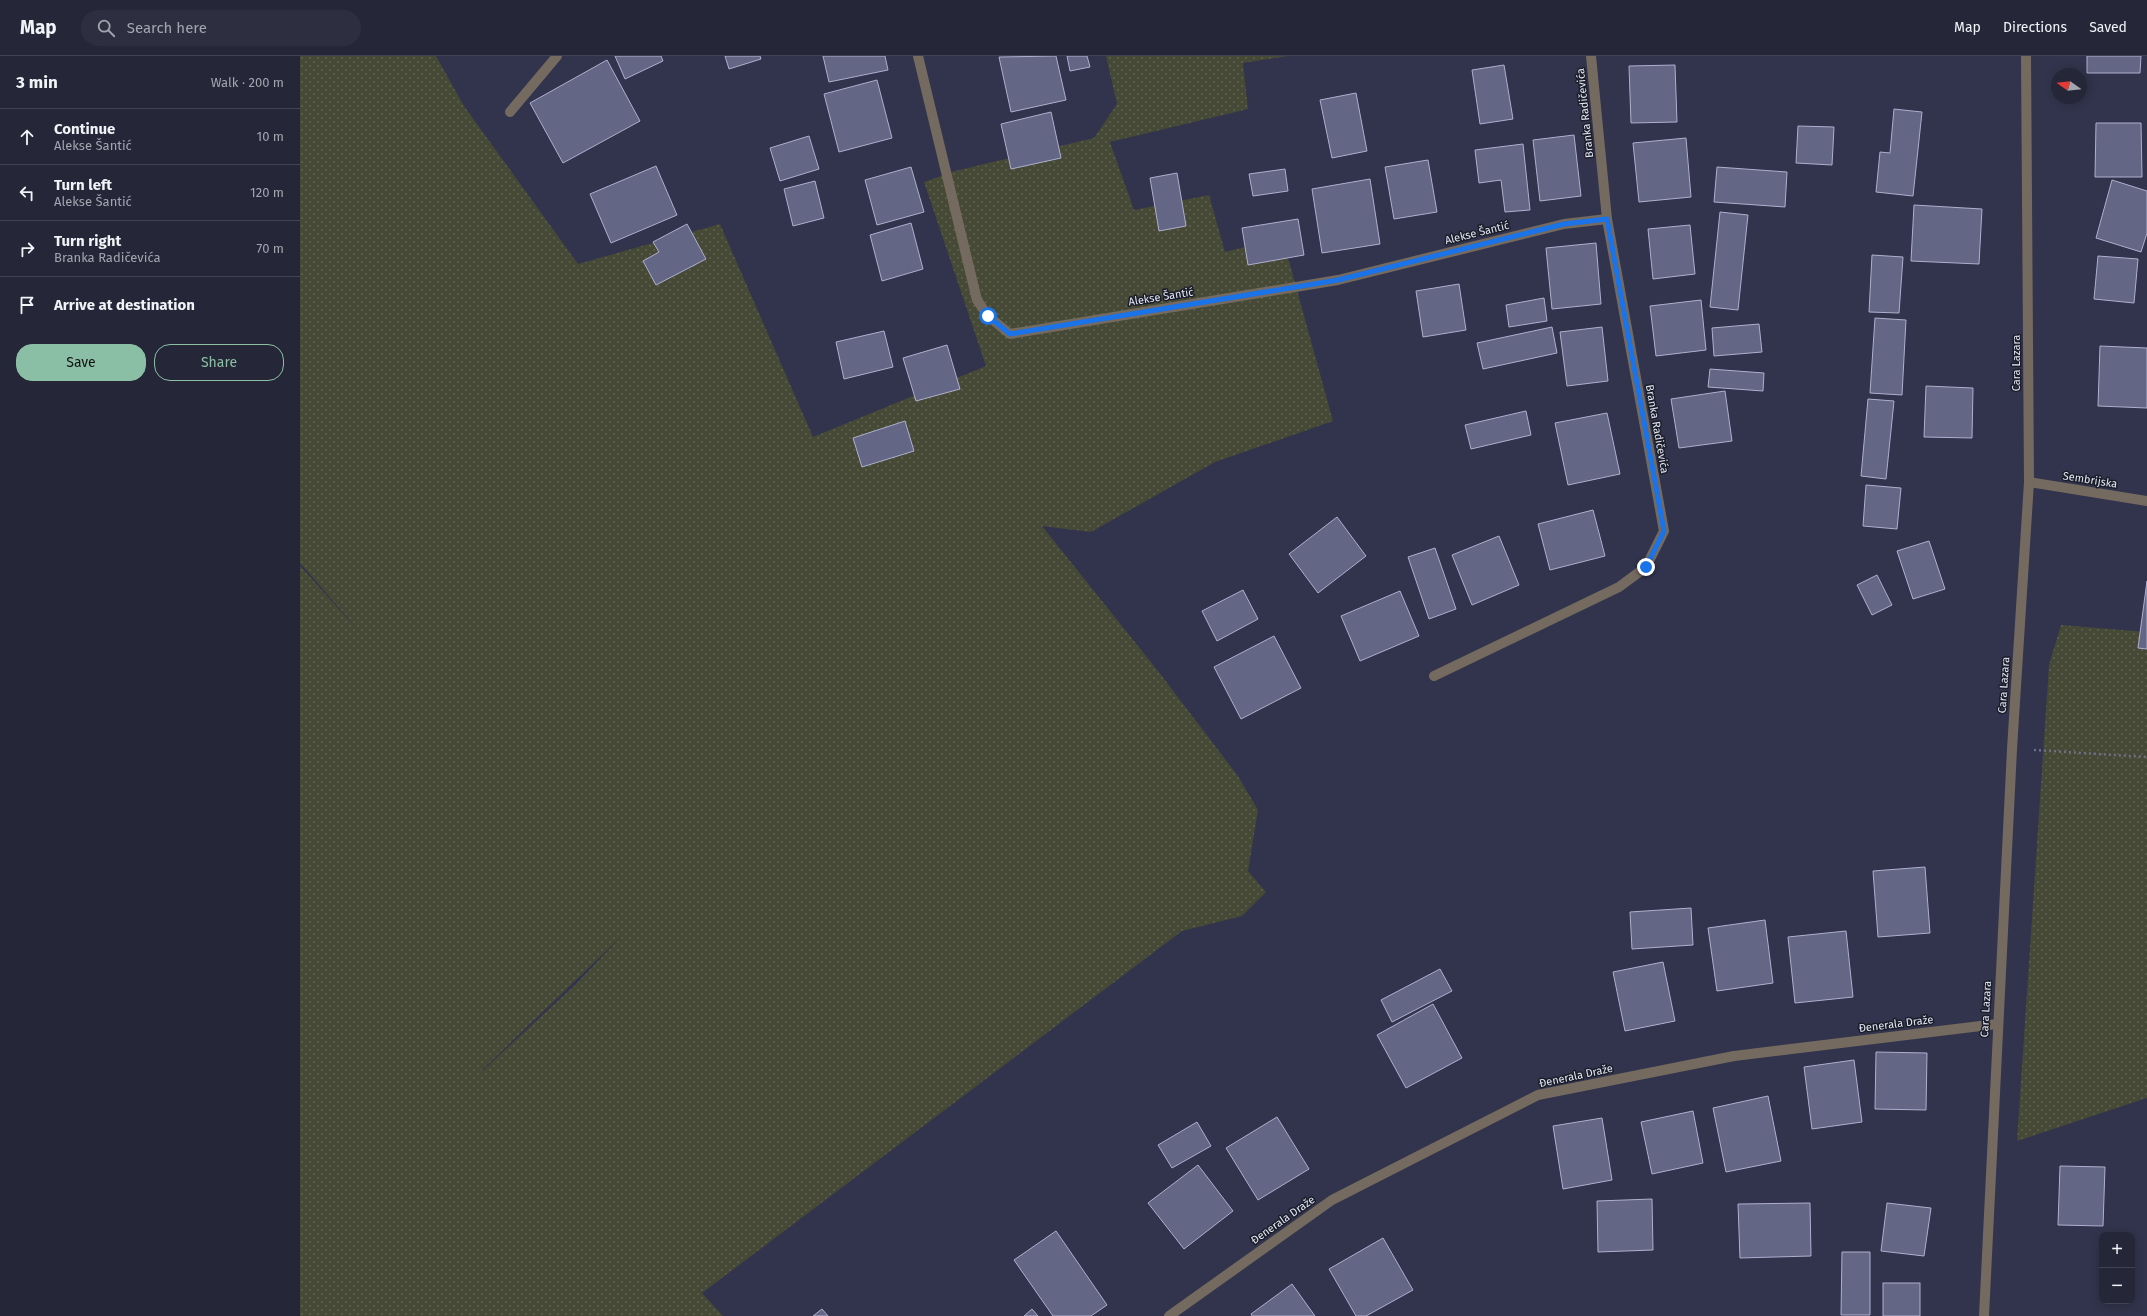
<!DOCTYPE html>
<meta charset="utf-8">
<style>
body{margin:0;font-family:"Fira Sans",sans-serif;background:#2d2f41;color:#f1f3f6}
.controls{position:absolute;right:12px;bottom:12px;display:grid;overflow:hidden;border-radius:8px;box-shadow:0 2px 10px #0003}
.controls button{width:36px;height:36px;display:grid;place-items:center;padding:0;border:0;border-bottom:1px solid #424453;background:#252739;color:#f1f3f6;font:20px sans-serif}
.compass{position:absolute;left:1751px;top:12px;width:36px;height:36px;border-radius:50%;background:#252739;box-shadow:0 2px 10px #0003;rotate:285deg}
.stop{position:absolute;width:12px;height:12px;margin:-9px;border:3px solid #1a73e8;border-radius:50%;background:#fff}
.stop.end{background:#1a73e8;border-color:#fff;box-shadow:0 1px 4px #0008}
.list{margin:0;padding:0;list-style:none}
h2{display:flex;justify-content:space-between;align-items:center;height:52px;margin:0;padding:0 16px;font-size:17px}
h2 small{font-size:13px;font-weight:400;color:#a3a5ae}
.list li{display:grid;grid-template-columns:26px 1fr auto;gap:12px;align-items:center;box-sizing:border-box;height:56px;padding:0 16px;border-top:1px solid #424453}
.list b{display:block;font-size:15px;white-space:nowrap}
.list p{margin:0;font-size:13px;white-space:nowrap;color:#a3a5ae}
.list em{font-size:13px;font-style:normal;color:#a3a5ae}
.actions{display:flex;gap:8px;padding:12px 16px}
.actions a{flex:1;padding:9px 0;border:1px solid #8abfa5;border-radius:16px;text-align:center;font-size:14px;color:#8abfa5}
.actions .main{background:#8abfa5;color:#111}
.icon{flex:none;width:22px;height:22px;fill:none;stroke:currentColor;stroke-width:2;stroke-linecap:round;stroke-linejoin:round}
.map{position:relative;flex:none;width:1847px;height:1260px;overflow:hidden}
header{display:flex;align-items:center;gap:24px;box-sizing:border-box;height:56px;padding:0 20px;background:#252739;border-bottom:1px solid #424453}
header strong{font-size:19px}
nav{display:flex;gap:22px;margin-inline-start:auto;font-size:14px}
.search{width:280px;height:36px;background:#2d2f41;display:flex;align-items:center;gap:10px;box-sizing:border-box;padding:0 14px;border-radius:22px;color:#a3a5ae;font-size:15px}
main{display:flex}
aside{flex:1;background:#252739}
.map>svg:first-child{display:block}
.grass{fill:url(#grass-dots);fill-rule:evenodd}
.building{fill:#646685;stroke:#aeb0ce}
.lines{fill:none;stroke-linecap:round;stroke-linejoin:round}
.path{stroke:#6e7186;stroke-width:2.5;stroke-dasharray:2 3;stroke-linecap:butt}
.minor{stroke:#756a5f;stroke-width:10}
.route{stroke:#1a73e8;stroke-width:5}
.labels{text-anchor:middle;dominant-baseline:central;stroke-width:3;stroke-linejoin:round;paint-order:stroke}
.street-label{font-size:11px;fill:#e3e6f5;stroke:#1b1d28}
</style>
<header>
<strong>Map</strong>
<div class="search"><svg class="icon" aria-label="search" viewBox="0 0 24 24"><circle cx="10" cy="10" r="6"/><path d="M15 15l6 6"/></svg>Search here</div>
<nav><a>Map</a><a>Directions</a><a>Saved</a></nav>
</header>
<main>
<aside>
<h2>3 min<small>Walk · 200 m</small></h2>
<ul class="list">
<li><svg class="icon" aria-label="ahead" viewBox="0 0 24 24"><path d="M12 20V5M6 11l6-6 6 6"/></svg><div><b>Continue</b><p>Alekse Šantić</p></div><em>10 m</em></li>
<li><svg class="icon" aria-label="left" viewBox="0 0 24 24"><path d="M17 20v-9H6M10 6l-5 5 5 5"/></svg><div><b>Turn left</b><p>Alekse Šantić</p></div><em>120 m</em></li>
<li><svg class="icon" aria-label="right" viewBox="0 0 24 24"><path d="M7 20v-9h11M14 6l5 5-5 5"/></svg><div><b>Turn right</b><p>Branka Radičevića</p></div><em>70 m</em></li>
<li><svg class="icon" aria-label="arrive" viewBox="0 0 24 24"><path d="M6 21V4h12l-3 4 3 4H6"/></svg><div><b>Arrive at destination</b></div></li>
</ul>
<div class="actions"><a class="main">Save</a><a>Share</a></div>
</aside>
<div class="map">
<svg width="1847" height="1260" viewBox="0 0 1847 1260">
<defs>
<pattern id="grass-dots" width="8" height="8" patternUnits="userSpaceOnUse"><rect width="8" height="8" fill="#454935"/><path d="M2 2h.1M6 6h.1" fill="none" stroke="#606353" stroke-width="1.8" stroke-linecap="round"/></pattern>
</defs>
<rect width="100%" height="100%" fill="#31344c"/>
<g class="grass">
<path d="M 0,0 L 136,0 L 164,50 L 278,208 L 420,168 L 513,381 L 686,310 L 624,126 L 655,115 L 794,82 L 817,48 L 806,0 L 988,0 L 943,7 L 948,53 L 810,86 L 834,154 L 909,139 L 925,196 L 977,183 L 989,205 L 1033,365 L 915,406 L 791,476 L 742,470 L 858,615 L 938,720 L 958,754 L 948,815 L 966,836 L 942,860 L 882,875 L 402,1237 L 423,1260 L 0,1260 L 0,510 L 61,577 L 0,507 ZM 322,880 L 275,929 L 182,1015 L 182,1014 Z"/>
<polygon points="1761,569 1847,576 1847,1042 1717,1085 1749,609"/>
</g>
<g class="building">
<polygon points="315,0 361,0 363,5 325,23"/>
<polygon points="425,0 460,0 461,3 429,13"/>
<polygon points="523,0 585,0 588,14 529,26"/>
<polygon points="756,0 766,44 711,56 699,1"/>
<polygon points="767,0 787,0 790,11 770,15"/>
<polygon points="1787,0 1841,0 1840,17 1787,17"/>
<polygon points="307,4 340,65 263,107 230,47"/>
<polygon points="1204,9 1213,63 1180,68 1172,14"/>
<polygon points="1375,9 1377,66 1331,67 1329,10"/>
<polygon points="577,24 592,82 539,96 524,38"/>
<polygon points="1056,37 1067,95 1032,102 1020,44"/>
<polygon points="1594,53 1622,56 1613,140 1576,136 1580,96 1590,97"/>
<polygon points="751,56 761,102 711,113 701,68"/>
<polygon points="1796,67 1841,67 1842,121 1795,121"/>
<polygon points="1498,70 1534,71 1532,109 1496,107"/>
<polygon points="1274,79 1281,140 1240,145 1233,84"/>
<polygon points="509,80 519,113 480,125 470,92"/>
<polygon points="1386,82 1391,141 1339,146 1333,87"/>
<polygon points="1223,88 1230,154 1205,156 1201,124 1179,127 1175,94"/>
<polygon points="1128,104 1137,156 1094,163 1085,111"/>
<polygon points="356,110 377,159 311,187 290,138"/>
<polygon points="611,111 624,156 577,169 565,124"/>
<polygon points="1417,111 1487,116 1485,151 1414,146"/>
<polygon points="985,113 988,135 953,140 949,118"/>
<polygon points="877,117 886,170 859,175 850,122"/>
<polygon points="1070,123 1080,188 1022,197 1012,133"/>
<polygon points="1812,124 1847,135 1847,177 1841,196 1796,182"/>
<polygon points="515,125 524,162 493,170 484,133"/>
<polygon points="1614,149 1682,153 1679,208 1611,205"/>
<polygon points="1420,156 1448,159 1438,254 1410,251"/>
<polygon points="998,163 1004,199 948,209 942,172"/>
<polygon points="611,167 623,213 582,225 570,179"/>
<polygon points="387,168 406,203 356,229 343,205 359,196 353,186"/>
<polygon points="1390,169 1395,218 1353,223 1348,173"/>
<polygon points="1296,187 1301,248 1252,253 1246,192"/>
<polygon points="1572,199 1603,201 1599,257 1569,256"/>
<polygon points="1798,200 1838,203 1834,247 1794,243"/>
<polygon points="1159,228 1166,274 1123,281 1116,235"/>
<polygon points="1244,242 1247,265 1209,271 1206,249"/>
<polygon points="1401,244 1406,294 1356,300 1350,250"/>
<polygon points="1575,262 1606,264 1602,339 1570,337"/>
<polygon points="1459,268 1462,296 1414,300 1412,272"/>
<polygon points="1252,271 1257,297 1183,313 1177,287"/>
<polygon points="1302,271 1308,325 1267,330 1260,276"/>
<polygon points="584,275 593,311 544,323 536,286"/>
<polygon points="647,289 660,333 616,345 603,302"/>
<polygon points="1800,290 1847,292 1847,352 1798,350"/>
<polygon points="1410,313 1464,317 1463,335 1408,331"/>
<polygon points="1626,330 1673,332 1672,382 1624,381"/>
<polygon points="1425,335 1432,385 1379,392 1371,343"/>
<polygon points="1568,343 1594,345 1586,423 1561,420"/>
<polygon points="1226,355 1231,379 1171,393 1165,369"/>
<polygon points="1307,357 1320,418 1268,429 1255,367"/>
<polygon points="605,365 614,395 562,411 553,382"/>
<polygon points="1566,429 1601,432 1597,473 1563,470"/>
<polygon points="1293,454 1305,500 1250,514 1238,468"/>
<polygon points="1037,461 1066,500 1018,537 989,498"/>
<polygon points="1199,480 1219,529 1172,549 1152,499"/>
<polygon points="1629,485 1645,533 1613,543 1597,495"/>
<polygon points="1135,492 1156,553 1129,563 1108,501"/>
<polygon points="1577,519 1592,549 1572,559 1557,529"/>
<polygon points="1847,525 1847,593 1838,592"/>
<polygon points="943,534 958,563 917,585 902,555"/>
<polygon points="1100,535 1119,580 1060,605 1041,560"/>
<polygon points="974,580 1001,632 941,663 914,611"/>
<polygon points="1625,811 1630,877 1578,881 1573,815"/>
<polygon points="1391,852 1393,889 1332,893 1330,856"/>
<polygon points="1465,864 1473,927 1417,935 1408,872"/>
<polygon points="1546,875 1553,941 1495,947 1488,881"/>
<polygon points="1363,906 1375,965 1325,975 1313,916"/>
<polygon points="1140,913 1152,935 1092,966 1081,944"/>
<polygon points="1133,948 1162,1002 1106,1032 1077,979"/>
<polygon points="1576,996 1627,997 1626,1054 1575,1053"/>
<polygon points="1554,1004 1562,1066 1512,1073 1504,1011"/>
<polygon points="1468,1040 1481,1105 1426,1116 1413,1052"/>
<polygon points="1393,1055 1403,1107 1352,1118 1341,1066"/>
<polygon points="977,1061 1009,1113 958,1144 926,1092"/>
<polygon points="1302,1062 1312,1124 1263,1133 1253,1070"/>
<polygon points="897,1066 911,1090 872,1112 858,1089"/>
<polygon points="898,1109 933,1155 884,1193 848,1147"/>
<polygon points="1760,1110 1805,1111 1803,1170 1758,1169"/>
<polygon points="1352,1143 1353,1194 1298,1196 1297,1145"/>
<polygon points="1510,1147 1511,1200 1440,1202 1438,1148"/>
<polygon points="1587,1147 1631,1152 1624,1200 1581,1195"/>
<polygon points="756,1175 807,1249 791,1260 753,1260 714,1204"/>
<polygon points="1083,1182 1113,1234 1066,1260 1056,1260 1029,1213"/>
<polygon points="1542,1196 1570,1196 1570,1259 1541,1259"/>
<rect x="1583" y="1227" width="37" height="33"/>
<polygon points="992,1228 1015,1260 952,1260 951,1258"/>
<polygon points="522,1253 528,1260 513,1260"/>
<polygon points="732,1253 738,1260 724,1260"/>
</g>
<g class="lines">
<polyline class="path" points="1734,694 1847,701"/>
<g class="minor">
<polyline points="618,0 677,244 688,260 710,278 1038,224 1264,168 1307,163"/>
<polyline points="210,56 257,0"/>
<polyline points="1729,426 1847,445"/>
<polyline points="1134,620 1319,531 1346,511 1364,475 1307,163 1291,0"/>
<polyline points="869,1260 1032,1144 1238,1039 1434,1000 1697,968"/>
<polyline points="1684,1260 1712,693 1729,426 1726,0"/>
</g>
</g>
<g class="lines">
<polyline class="route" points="688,260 710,278 1038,224 1264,168 1307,163 1364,475 1346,511"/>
</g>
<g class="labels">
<g class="street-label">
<text transform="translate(1285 57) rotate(-96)">Branka Radičevića</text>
<text transform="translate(1177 177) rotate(-14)">Alekse Šantić</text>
<text transform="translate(861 241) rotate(-9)">Alekse Šantić</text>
<text transform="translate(1716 307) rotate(-90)">Cara Lazara</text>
<text transform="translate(1357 373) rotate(80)">Branka Radičevića</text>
<text transform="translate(1790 424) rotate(9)">Sembrijska</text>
<text transform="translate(1704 629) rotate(-86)">Cara Lazara</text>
<text transform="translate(1686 953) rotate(-87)">Cara Lazara</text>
<text transform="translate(1596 968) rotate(-7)">Đenerala Draže</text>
<text transform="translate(1276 1020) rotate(-12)">Đenerala Draže</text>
<text transform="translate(983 1164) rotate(-35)">Đenerala Draže</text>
</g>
</g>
</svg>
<div class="controls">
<button>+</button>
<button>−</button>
</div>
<svg class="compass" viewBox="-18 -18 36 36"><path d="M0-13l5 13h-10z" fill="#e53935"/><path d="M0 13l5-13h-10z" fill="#a3a5ae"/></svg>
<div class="stop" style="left:688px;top:260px"></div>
<div class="stop end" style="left:1346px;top:511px"></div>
</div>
</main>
